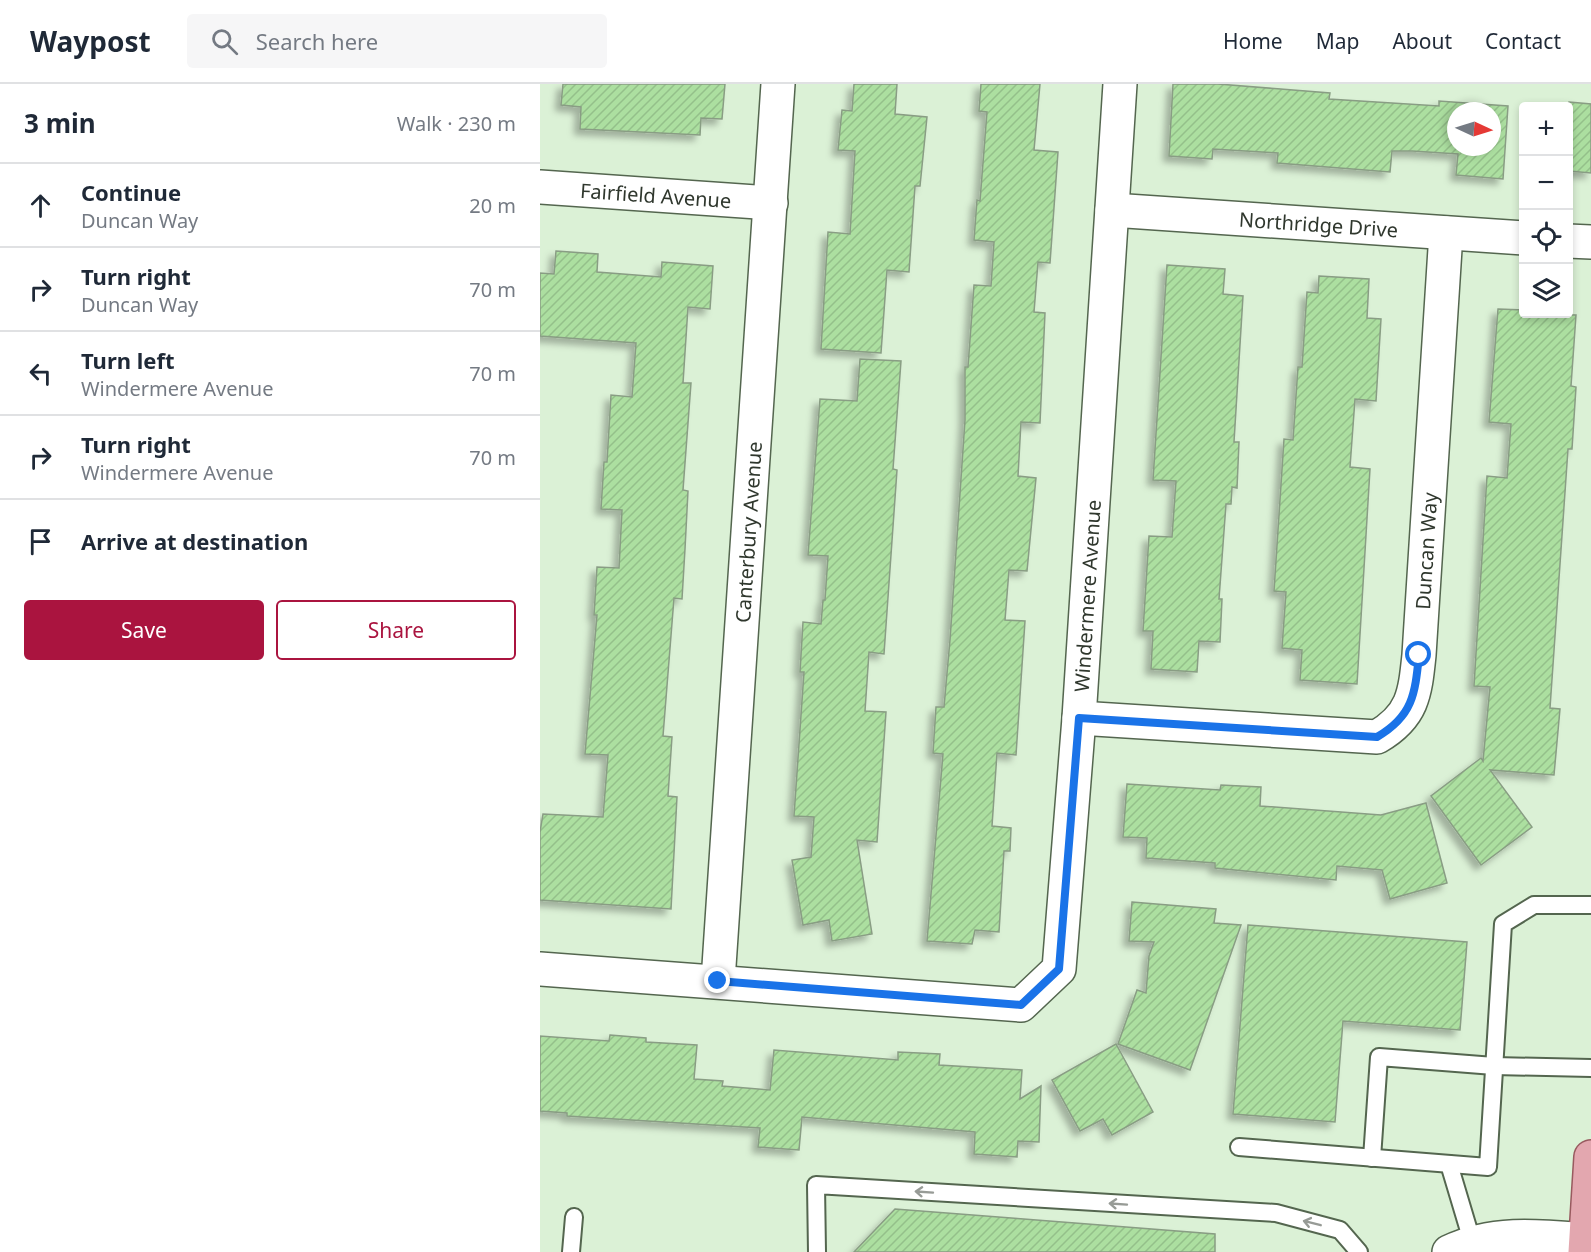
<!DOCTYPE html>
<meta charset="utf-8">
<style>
body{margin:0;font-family:"Noto Sans",sans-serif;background:#f6f6f7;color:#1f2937}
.controls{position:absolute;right:18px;top:18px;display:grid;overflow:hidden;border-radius:6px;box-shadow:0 3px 9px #0003}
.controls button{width:54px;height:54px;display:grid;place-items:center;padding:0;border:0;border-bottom:2px solid #e0e1e3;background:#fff;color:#1f2937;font:30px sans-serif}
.compass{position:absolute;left:907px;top:18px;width:54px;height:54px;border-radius:50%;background:#fff;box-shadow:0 3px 9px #0003;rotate:94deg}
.stop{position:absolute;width:18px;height:18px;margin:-14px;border:4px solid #1a73e8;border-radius:50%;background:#fff}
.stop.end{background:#1a73e8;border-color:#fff;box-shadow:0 2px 6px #0008}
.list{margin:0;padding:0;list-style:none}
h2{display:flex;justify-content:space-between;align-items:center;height:78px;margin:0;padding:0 24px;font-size:26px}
h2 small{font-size:20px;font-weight:400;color:#747a83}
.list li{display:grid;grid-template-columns:39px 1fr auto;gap:18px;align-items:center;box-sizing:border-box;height:84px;padding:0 24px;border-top:2px solid #e0e1e3}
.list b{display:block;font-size:22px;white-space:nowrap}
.list p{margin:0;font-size:20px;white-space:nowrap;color:#747a83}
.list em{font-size:20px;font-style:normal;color:#747a83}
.actions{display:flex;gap:12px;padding:18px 24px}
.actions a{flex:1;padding:14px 0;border:2px solid #aa143f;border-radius:6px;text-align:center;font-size:21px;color:#aa143f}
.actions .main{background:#aa143f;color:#fff}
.icon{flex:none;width:33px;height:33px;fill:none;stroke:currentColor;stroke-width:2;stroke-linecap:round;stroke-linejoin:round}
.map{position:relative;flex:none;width:1051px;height:1168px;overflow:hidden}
header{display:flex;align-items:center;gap:36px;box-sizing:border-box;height:84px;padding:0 30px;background:#fff;border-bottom:2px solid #e0e1e3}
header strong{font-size:28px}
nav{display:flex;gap:33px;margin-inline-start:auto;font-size:21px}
.search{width:420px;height:54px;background:#f6f6f7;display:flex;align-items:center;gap:15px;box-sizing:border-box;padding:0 21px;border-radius:6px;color:#747a83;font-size:22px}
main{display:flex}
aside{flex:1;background:#fff}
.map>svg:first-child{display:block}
.building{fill:url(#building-hatch);stroke:#899d84;stroke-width:1.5;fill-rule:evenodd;filter:url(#shadow)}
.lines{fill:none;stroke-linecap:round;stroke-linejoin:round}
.service-casing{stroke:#54664f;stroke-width:20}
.minor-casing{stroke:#54664f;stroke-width:36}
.tertiary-casing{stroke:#54664f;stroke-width:36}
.primary-casing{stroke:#985a5f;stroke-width:36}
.service{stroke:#fff;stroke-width:16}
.minor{stroke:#fff;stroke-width:33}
.tertiary{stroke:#fff;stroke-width:33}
.primary{stroke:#e3a7af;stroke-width:33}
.oneway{stroke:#979b96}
.route{stroke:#1a73e8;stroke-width:8}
.labels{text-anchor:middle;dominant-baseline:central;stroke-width:4.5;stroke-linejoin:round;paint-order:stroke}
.street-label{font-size:20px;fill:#2f372d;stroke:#dbf1d6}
</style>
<header>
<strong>Waypost</strong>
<div class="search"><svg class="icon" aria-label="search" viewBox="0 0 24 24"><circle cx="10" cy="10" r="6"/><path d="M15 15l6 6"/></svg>Search here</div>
<nav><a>Home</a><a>Map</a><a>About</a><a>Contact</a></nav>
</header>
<main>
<aside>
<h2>3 min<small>Walk · 230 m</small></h2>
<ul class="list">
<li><svg class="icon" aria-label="ahead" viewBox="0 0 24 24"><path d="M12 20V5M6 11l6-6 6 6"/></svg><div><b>Continue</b><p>Duncan Way</p></div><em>20 m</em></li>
<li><svg class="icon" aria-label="right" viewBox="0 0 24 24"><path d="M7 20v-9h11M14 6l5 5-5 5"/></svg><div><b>Turn right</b><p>Duncan Way</p></div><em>70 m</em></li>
<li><svg class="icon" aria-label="left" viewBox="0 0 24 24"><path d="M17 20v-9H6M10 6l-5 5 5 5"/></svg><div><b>Turn left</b><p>Windermere Avenue</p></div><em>70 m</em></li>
<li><svg class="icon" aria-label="right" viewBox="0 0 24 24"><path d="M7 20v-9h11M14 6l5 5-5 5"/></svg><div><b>Turn right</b><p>Windermere Avenue</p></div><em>70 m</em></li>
<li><svg class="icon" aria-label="arrive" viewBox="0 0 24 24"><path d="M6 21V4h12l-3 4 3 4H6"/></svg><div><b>Arrive at destination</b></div></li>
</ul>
<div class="actions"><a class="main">Save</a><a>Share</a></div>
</aside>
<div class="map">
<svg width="1051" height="1168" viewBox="0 0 1051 1168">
<defs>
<pattern id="building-hatch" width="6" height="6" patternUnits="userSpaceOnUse" patternTransform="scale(1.5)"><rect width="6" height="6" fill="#acdfa0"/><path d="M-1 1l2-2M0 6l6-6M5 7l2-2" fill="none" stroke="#94c08a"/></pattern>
<filter id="shadow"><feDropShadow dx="-5.5" dy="5.5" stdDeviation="3" flood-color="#0004"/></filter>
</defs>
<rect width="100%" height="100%" fill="#dbf1d6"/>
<g class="building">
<polygon points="23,0 185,0 182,35 161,34 160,51 40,45 41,23 21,21"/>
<polygon points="314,0 357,0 355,30 387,33 380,102 375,102 369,188 347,186 341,269 281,265 288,148 310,150 315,67 298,66 302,26 312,27"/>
<polygon points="441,0 500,0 494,66 518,68 510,179 498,178 494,228 505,229 500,339 481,338 478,392 496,394 487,487 469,486 465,536 485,537 476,671 457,669 452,742 471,744 470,767 464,767 459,848 435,846 432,860 387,857 403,670 393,669 396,623 404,623 410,556 425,336 425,283 428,283 434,201 451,202 454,158 434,156 437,116 440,117 447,28 439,27"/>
<path d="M 633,0 L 678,0 L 790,9 L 789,15 L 899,22 L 899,17 L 968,22 L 963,95 L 916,91 L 918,70 L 872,67 L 852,67 L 850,88 L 737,79 L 738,69 L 673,65 L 672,75 L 629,72 ZM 916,27 L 952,27 L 952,63 L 916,63 Z"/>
<polygon points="1029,18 1051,20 1051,89 1029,87"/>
<polygon points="16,167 58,170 57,188 121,193 122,178 173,182 170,225 148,223 143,299 151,299 143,406 148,407 145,465 142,515 134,514 123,652 132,653 128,712 137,713 131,825 0,816 0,748 3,730 63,733 68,671 45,670 57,531 54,531 57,483 79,484 82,426 61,425 64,378 67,378 71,311 92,313 96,259 0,252 0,189 14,190"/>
<polygon points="627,181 685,185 683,210 703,212 694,358 699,358 697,404 692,403 691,420 686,420 679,515 682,515 680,558 659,557 657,588 611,585 613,547 603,547 609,452 632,453 636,397 613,396"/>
<polygon points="779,192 829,195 827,234 841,235 836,317 815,315 810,383 830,385 817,600 760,596 762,566 742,564 746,508 734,507 744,355 753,356 758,283 762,283 767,208 778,209"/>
<polygon points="958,225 984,226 984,230 1036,231 1031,302 1036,303 1032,365 1028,365 1010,624 1020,625 1014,691 950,686 992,743 941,781 891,712 941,674 943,677 950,603 934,602 947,392 967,394 971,340 949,338"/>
<polygon points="320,275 361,277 353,385 357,386 344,570 329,568 325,627 346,628 337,758 317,756 332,850 292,857 289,836 263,841 252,776 271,773 274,733 254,732 264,588 260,588 263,538 281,540 283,516 285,516 288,472 268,471 280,315 317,317"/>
<polygon points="587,700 680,706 681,701 721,703 720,722 841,731 886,719 907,799 850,815 842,786 797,782 796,796 675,784 675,779 606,774 607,754 583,753"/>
<polygon points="592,818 676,825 674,839 701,841 650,986 578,960 597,906 606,909 609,872 614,858 589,857"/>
<polygon points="708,841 927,858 920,946 803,937 795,1038 693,1030"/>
<polygon points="70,951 106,954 106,958 157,961 154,995 183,997 182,1002 230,1006 234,966 358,976 358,968 400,970 399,981 482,986 480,1015 501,1002 499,1058 478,1057 477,1073 434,1070 435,1048 262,1033 259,1066 218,1063 220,1044 27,1032 27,1029 0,1027 0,952 69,957"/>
<polygon points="576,960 613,1028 572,1051 563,1035 540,1047 512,996"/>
<polygon points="355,1125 675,1150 675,1168 314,1168"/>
</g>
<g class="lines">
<defs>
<g id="service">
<polyline points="699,1063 948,1083 963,840 994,821 1051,821"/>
<polyline points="832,1074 839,973 954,982 1051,984"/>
<polyline points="909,1080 932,1157"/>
<polyline points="31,1168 34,1133"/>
<polyline points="277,1168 276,1101 736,1129 800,1146 819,1168"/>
</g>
<g id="minor">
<path id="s1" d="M 0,103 L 231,119"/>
<path id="s2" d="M 572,126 L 984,154"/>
<polyline points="1028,157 1051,158"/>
<path id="s3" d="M 539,634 L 837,653 C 873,632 875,610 879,571 L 906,149"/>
<path id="s4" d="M 0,885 L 481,921 L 519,885 L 539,634 L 580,0"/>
<path id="s5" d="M 178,897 L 238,0"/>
</g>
<path id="tertiary" d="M 909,1168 C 953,1147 999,1152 1046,1156"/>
<polyline id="primary" points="1045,1168 1051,1073"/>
</defs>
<use href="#service" class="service-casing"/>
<use href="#minor" class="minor-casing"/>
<use href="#tertiary" class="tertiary-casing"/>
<use href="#primary" class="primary-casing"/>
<use href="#service" class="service"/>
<use href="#minor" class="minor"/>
<use href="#tertiary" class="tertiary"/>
<use href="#primary" class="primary"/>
</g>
<defs><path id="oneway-shaft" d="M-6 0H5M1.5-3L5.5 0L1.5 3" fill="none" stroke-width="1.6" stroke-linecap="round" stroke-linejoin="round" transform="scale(1.5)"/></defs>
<g class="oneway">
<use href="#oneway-shaft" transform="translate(384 1108) rotate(-176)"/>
<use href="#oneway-shaft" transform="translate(578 1120) rotate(-176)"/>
<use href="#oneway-shaft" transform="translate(772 1139) rotate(-166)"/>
</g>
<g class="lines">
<path class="route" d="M 178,897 L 481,921 L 519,885 L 539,634 L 837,653 C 873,632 875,610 879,571"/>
</g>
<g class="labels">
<g class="street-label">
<text stroke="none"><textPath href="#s1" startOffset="116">Fairfield Avenue</textPath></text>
<text stroke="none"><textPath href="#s2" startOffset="207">Northridge Drive</textPath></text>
<text stroke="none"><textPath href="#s5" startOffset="450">Canterbury Avenue</textPath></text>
<text stroke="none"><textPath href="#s3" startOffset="500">Duncan Way</textPath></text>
<text stroke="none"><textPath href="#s4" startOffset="909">Windermere Avenue</textPath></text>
</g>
</g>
</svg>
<div class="controls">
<button>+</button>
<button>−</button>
<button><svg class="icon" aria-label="locate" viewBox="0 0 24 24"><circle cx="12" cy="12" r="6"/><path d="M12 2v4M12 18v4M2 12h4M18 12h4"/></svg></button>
<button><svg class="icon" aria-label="layers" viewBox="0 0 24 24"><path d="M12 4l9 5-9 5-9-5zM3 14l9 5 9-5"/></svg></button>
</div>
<svg class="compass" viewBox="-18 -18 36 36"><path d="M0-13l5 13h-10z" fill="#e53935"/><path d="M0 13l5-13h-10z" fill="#747a83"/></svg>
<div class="stop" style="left:879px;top:571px"></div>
<div class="stop end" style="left:178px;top:897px"></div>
</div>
</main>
